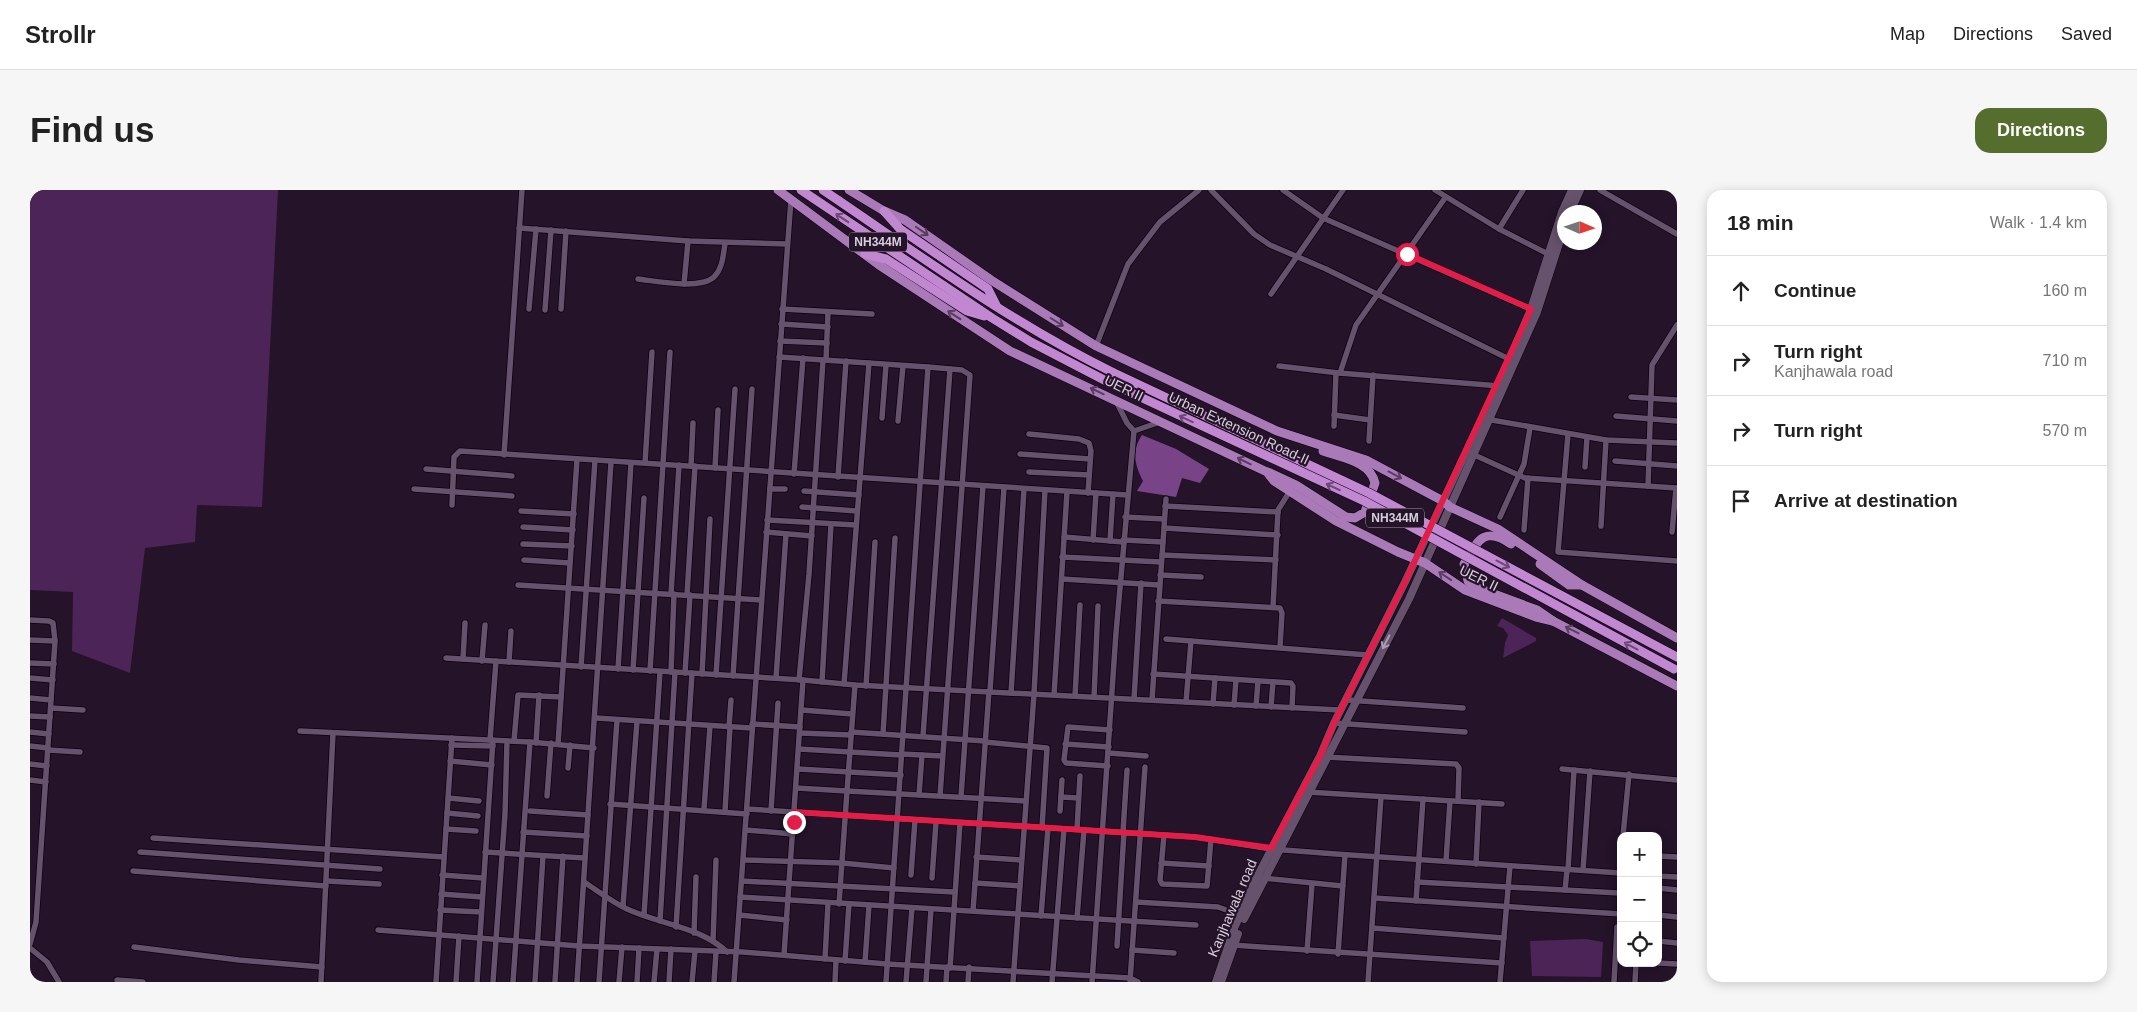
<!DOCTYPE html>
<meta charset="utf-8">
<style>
body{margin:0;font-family:Arial,sans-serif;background:#f6f6f6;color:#222}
.controls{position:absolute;right:15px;bottom:15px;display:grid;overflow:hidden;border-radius:10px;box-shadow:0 2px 12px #0003}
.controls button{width:45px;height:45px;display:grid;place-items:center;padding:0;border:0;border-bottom:1px solid #e0e0e0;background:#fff;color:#222;font:25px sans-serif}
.compass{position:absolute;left:1527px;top:15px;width:45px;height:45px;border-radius:50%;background:#fff;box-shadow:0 2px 12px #0003;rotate:93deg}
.stop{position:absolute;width:15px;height:15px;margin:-11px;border:4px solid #e11d48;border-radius:50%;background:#fff}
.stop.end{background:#e11d48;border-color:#fff;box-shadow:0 1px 5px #0008}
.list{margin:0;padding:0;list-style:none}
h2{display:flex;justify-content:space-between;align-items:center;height:65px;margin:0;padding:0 20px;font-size:21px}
h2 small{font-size:16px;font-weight:400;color:#767676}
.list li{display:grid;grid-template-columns:32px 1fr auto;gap:15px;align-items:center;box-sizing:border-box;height:70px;padding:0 20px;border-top:1px solid #e0e0e0}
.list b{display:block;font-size:19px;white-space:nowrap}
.list p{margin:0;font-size:16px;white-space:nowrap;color:#767676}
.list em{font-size:16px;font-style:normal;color:#767676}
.icon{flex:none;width:28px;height:28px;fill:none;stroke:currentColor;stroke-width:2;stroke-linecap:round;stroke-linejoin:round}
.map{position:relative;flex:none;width:1647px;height:792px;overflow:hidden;border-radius:15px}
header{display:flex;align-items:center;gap:30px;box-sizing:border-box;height:70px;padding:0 25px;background:#fff;border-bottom:1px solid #e0e0e0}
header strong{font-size:24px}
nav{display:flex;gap:28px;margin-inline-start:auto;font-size:18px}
.intro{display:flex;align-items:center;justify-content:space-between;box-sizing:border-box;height:120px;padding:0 30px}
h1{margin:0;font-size:35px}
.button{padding:12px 22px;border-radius:15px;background:#566e2d;color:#fff;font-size:18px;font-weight:700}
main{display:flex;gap:30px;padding:0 30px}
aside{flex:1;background:#fff;border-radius:15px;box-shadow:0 2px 12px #0003}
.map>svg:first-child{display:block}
.green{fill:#4d2457}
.water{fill:#794487}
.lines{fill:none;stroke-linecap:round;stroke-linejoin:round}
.minor-casing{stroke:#0d0111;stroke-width:7}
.secondary-casing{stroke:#0d0111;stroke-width:9}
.primary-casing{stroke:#0d0111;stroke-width:10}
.trunk-casing{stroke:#0d0111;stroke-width:10}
.minor{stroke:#66526c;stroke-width:5.5}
.secondary{stroke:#66526c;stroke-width:8}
.primary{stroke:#aa7ab8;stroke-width:9}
.trunk{stroke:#c188d1;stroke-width:9}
.trunk-bridge-casing{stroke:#0d0111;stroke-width:10;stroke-linecap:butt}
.trunk-bridge{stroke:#c188d1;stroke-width:9}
.oneway{stroke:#6b4875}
.oneway2{stroke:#5a3c62}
.oneway3{stroke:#ab9caf}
.route{stroke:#e11d48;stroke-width:6}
.labels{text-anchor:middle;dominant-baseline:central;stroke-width:4.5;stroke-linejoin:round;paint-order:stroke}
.shield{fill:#241329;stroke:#a396a6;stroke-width:1}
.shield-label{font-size:12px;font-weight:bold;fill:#d9cedc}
.street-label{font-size:14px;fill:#d9cedc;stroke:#241329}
</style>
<header>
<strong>Strollr</strong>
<nav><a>Map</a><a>Directions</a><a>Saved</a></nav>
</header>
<div class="intro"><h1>Find us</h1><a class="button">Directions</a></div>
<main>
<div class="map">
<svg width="1647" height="792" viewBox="0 0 1647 792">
<rect width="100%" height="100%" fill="#241329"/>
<g class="green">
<polygon points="0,0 248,0 232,317 167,315 165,352 115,358 100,483 42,461 43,402 0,400"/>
<polygon points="1472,428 1506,448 1506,451 1473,468 1475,453 1478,445 1473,438 1467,436"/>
<polygon points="1556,749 1573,752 1571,787 1502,786 1500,751"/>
</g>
<path class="water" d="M 1112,245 L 1146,259 L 1179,279 L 1170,293 L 1152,288 L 1146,307 L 1107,301 L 1113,291 C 1105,275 1101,261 1112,245 Z"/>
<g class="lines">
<defs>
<g id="minor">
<polyline points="1181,0 1224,44 1240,55 1296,79 1481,170"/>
<polyline points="1253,0 1293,28 1503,120"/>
<polyline points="1405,0 1469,39 1520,65"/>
<polyline points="1570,0 1647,44"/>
<polyline points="489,38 658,51 757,54"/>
<polyline points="1469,39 1493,0"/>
<path d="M 608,89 C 626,91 670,100 684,87 C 693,78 693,65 695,54"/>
<polyline points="654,94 658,51"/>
<polyline points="1241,104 1313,0"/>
<polyline points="499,119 506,39"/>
<polyline points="531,119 536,41"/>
<polyline points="752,119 842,124"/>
<polyline points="515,120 521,40"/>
<polyline points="751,134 798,137"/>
<polyline points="750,151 797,153"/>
<polyline points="1066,156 1098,74 1130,32 1169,0"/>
<polyline points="749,167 898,177 932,180 940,185 910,606"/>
<polyline points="796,170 798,122"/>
<polyline points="1249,176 1309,183 1470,196"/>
<polyline points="1310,183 1326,135 1415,8"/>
<polyline points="1601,207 1647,210"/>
<polyline points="1304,225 1340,230"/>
<polyline points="1586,226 1647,231"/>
<polyline points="852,228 856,175"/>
<polyline points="1456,229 1576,250 1647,253"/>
<polyline points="868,231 873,176"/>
<polyline points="1304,236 1306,183"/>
<polyline points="1104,241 1130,232"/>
<polyline points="999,244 1049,249 1059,253 1061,261 1058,303"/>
<polyline points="1538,244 1528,362 1647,371"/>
<polyline points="1339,251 1343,185"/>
<polyline points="1440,263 1495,288 1647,298"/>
<polyline points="990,264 1060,269"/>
<polyline points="474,265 492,0"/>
<polyline points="1585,271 1647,276"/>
<polyline points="615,273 622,162"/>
<polyline points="661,276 663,233"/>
<polyline points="1555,277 1557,247"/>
<polyline points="685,278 688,220"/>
<polyline points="396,279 482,286"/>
<polyline points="999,282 1059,285"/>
<polyline points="764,284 773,168"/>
<polyline points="808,287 816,171"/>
<polyline points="1618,296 1622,175 1647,135"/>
<polyline points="384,299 482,306"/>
<polyline points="740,299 755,299"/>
<polyline points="774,301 829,305"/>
<polyline points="422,315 424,267 430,261 1097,305"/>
<polyline points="1135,316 1248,322"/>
<polyline points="772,317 827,321"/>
<polyline points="491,321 544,324"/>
<polyline points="1095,327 1134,329"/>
<polyline points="1470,327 1494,274 1500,238"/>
<polyline points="737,330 826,335"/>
<polyline points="1571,336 1576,250"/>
<polyline points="493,337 543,340"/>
<polyline points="1134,338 1248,345"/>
<polyline points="1494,340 1498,288"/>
<polyline points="736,342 782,346"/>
<polyline points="1642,342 1646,298"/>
<polyline points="1034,347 1093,352"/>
<polyline points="1063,350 1066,303"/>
<polyline points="1093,350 1133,352"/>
<polyline points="1080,351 1083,304"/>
<polyline points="493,354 542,356"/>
<polyline points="1132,365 1246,370"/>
<polyline points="1032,367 1131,372"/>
<polyline points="494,370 540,373"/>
<polyline points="1130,385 1171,387"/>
<polyline points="1032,389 1129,395"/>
<polyline points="488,395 731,410"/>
<polyline points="641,404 649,275"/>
<polyline points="657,405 665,276"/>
<polyline points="1128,411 1250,418 1252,423 1250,457"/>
<polyline points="1243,417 1248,320 1260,301"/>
<polyline points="0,430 19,431 23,433 25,451 6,732 0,754"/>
<polyline points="1136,449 1338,465"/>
<polyline points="0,450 25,451"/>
<polyline points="416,468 773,490 825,495 1310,520"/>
<polyline points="433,469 435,433"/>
<polyline points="452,471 455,435"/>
<polyline points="479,472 481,441"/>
<polyline points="0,473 24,474"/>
<polyline points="551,477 565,270"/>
<polyline points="588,479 601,273"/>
<polyline points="603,480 614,308"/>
<polyline points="620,481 640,162"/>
<polyline points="641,482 644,404"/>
<polyline points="655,483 660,405"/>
<polyline points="672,484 680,329"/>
<polyline points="1123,484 1261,493 1263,496 1262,518"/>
<polyline points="686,485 705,199"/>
<polyline points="703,486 722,199"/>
<polyline points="0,488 23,490"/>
<polyline points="746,488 756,344"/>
<polyline points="769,490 779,384 793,170"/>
<polyline points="792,492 801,334"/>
<polyline points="814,494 839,173"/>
<polyline points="836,496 845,352"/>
<polyline points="960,501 974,298"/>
<polyline points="981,503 994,299"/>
<polyline points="1024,505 1037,302"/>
<polyline points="1045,506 1050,415"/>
<polyline points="1064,507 1068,416"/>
<polyline points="0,508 21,510"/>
<polyline points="1104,509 1111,393"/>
<polyline points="1122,510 1136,309"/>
<polyline points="1317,510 1433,518"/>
<polyline points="1156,512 1161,451"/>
<polyline points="1183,514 1185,488"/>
<polyline points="1204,515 1206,490"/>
<polyline points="1226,516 1228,491"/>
<polyline points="1241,517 1243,492"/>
<polyline points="21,518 53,520"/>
<polyline points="772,520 822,524"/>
<polyline points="0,526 20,527"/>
<polyline points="566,528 721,538"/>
<polyline points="1304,533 1435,542"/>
<polyline points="722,534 770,537"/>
<polyline points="699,537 701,510"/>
<polyline points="270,541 500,552 564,558"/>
<polyline points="0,542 19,544"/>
<polyline points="821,542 955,551"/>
<polyline points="770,543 821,545"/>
<polyline points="853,544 865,348"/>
<polyline points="893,546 920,179"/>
<polyline points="460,550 466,471"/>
<polyline points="484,551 488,505 531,507"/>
<polyline points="955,552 1017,558 1012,638"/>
<polyline points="506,553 509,505"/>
<polyline points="528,554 547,269"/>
<polyline points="1035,554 1079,557"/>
<polyline points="421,555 463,556"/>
<polyline points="0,556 18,558"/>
<polyline points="769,559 871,565"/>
<polyline points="18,560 50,562"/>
<polyline points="1079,563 1116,566"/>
<polyline points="871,564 912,566"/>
<polyline points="1295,567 1426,574 1429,578 1428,611"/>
<polyline points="420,571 462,575"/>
<polyline points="0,574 17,576"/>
<polyline points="1078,576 1036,573 1034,570 1038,537 1080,540"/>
<polyline points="538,578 540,555"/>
<polyline points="768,579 871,585"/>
<polyline points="1532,579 1647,590"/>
<polyline points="0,590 16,592"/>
<polyline points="766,598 817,601 825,495"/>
<polyline points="1277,602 1472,614"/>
<polyline points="889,605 892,565"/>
<polyline points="517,606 521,553"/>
<polyline points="931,607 953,296"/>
<polyline points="1031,607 1048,608"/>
<polyline points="418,608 449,611"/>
<polyline points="580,614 717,624"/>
<polyline points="674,619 680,536"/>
<polyline points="717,619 1165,647 1241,659 1306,664 1591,683"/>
<polyline points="500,621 558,625"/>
<polyline points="695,621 700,537"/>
<polyline points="741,621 748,513"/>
<polyline points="1030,621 1032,590"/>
<polyline points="417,623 448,626"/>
<polyline points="416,639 446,641"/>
<polyline points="1047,639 1050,586"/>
<polyline points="716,640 763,644"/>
<polyline points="493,642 557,646"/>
<polyline points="1093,642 1097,580"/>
<polyline points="1134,645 1130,690 1132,694 1177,696 1181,649"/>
<polyline points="1593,646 1599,584"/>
<polyline points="123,648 414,667"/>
<polyline points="110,662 350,679"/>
<polyline points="455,662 555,668"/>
<polyline points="1628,666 1647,667"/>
<polyline points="946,667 991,670"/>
<polyline points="714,670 812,673 864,678"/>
<polyline points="1416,671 1420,611"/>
<polyline points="1131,673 1179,676"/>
<polyline points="1446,674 1449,612"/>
<polyline points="1538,680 1544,580"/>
<polyline points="1553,680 1560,581"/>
<polyline points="103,681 296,696"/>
<polyline points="412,685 453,688"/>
<polyline points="881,685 885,630"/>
<polyline points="1628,686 1647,687"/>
<polyline points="902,688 906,632"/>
<polyline points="1233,688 1313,696"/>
<polyline points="297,691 349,694"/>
<polyline points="712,691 924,702"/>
<path d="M 554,692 C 568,701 582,712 597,719 C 629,734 671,737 697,762"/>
<polyline points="1387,692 1589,703"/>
<polyline points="945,693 990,696"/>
<polyline points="1628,698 1647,700"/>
<polyline points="1535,700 1537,680"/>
<polyline points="411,704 452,707"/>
<polyline points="710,707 1166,735"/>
<polyline points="1344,708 1591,724"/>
<polyline points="1386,711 1393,609"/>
<polyline points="1106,712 1188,717 1210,725"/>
<polyline points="809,714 817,601 996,611"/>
<polyline points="593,716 607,531"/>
<polyline points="410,720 451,722"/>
<polyline points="943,721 959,501"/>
<polyline points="1590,724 1591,674"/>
<polyline points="614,725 630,482"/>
<polyline points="709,725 757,730"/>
<polyline points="1628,725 1647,727"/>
<polyline points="1011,726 1018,638"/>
<polyline points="1047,728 1054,640"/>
<polyline points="630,731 645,482"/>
<polyline points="646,737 662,483"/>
<polyline points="1342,738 1474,748"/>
<polyline points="348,740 549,756 713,762 857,774 1083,787 1100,788 1108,792"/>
<polyline points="664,743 666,687"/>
<polyline points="683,751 686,670"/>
<polyline points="1628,751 1647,753"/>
<polyline points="1202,755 1472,773"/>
<polyline points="1087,756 1094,642"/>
<polyline points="104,757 209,770 292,777"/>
<polyline points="0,758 17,772 29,792"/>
<polyline points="1102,760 1144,763"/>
<polyline points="1277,761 1282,694"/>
<polyline points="1308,764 1315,665"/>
<polyline points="754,765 773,490"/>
<polyline points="795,769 798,713"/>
<polyline points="815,771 819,714"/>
<polyline points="835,772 839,715"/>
<polyline points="1628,773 1647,774"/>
<polyline points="920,778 930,633"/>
<polyline points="87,790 113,792"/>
<polyline points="1100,791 1115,577"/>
<polyline points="291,792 303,543"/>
<polyline points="406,792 422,548"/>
<polyline points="426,792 429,746"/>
<polyline points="447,792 463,550"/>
<polyline points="463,792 475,624 477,551"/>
<polyline points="483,792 500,552"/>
<polyline points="505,792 513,666"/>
<polyline points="525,792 533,666"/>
<polyline points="547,792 581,272"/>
<polyline points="569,792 587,530"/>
<polyline points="589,792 592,757"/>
<polyline points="607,792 609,758"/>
<polyline points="624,792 627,759"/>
<polyline points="639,792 641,759"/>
<polyline points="662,792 665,761"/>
<polyline points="684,792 686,762"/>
<polyline points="704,792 761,9"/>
<polyline points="805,792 806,770"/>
<polyline points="856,792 898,177"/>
<polyline points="876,792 882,718"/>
<polyline points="896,792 901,719"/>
<polyline points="916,792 917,777"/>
<polyline points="938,792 939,777"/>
<polyline points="983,792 1004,504 1015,300"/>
<polyline points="1022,792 1034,639"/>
<polyline points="1062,792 1086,443 1104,241 1097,233 1086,211"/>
<polyline points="1338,792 1351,607"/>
<polyline points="1470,792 1480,676"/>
<polyline points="1584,792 1587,737"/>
<polyline points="1605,792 1606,773"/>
</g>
<g id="secondary">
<polyline points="1540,22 1550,0"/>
<polyline points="1214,729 1379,409 1507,122 1534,38"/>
<polyline points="1186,792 1205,736 1227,687 1290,566 1304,533 1375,392 1476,177 1501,119 1532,22 1542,0"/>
<polyline points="1191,792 1208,744"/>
</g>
<g id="primary">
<polyline points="748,0 849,75 980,161 1237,282 1244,291 1306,331 1368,362 1395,373 1435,400 1506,427 1523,431"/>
<polyline points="819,0 854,21 875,30 961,90 1066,156 1247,241 1336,270 1413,311 1420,317 1468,339 1552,395"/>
<path d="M 1238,282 L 1266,295 L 1316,327 L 1325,328 L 1335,322 L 1345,293 C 1340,271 1312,268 1293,261"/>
<path d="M 1481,354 C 1453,335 1447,352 1434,374 L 1438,391 L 1445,397 L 1507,420 L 1523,431 L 1647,496"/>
<polyline points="1510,374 1539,395 1552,395 1647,448"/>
</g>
<g id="trunk">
<polyline points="771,0 962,128 1001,152 1078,192"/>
<path d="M 793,0 C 888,64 981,133 1084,183"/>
<polyline points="854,21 870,39 958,99 966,115"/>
<polyline points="835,64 856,69 937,121 954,126"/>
</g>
</defs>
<use href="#minor" class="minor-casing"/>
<use href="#secondary" class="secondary-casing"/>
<use href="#primary" class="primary-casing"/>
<use href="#trunk" class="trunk-casing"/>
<use href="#minor" class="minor"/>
<use href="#secondary" class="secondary"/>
<use href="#primary" class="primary"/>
<use href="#trunk" class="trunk"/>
<defs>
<g id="trunk-bridge">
<polyline points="1084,183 1339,303 1647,467"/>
<polyline points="1078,192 1334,311 1644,479"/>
</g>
</defs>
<use href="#trunk-bridge" class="trunk-bridge-casing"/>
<use href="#trunk-bridge" class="trunk-bridge"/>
</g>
<defs><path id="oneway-shaft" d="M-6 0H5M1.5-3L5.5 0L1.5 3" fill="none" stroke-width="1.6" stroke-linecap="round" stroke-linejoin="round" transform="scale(1.25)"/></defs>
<g class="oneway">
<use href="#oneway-shaft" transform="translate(812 28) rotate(-147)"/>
<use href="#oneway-shaft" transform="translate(1156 229) rotate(-155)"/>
<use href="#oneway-shaft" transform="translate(1303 297) rotate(-155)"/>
<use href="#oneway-shaft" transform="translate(1473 374) rotate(28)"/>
<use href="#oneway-shaft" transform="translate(1601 456) rotate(-152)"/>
</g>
<g class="oneway2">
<use href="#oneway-shaft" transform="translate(892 41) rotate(35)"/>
<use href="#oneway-shaft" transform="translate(924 125) rotate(-147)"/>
<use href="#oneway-shaft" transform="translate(1027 132) rotate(32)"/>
<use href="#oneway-shaft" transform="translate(1067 201) rotate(-154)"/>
<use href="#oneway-shaft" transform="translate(1214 271) rotate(-154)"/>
<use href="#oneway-shaft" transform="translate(1365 285) rotate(28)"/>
<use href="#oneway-shaft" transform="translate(1415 386) rotate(-146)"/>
<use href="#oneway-shaft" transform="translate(1542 440) rotate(-153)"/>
</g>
<use class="oneway3" href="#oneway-shaft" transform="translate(1356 452) rotate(117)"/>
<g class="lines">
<polyline class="route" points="764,632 764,622 1165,647 1241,658 1290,566 1304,533 1375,392 1501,119 1377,64"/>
</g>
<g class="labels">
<g class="shield">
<rect x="819" y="42.5" width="58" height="19" rx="4"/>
<rect x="1336" y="318.5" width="58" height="19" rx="4"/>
</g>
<g class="shield-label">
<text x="848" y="52">NH344M</text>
<text x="1365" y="328">NH344M</text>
</g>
<g class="street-label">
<text transform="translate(1094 198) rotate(26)">UER II</text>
<text transform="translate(1209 238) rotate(25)">Urban Extension Road-II</text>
<text transform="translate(1449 388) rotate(26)">UER II</text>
<text transform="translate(1202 718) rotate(-67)">Kanjhawala road</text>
</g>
</g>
</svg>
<div class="controls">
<button>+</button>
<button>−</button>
<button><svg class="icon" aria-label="locate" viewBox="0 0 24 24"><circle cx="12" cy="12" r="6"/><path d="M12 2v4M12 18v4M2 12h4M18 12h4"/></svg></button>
</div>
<svg class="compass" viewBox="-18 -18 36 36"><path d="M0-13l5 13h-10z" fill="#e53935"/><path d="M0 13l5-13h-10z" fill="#767676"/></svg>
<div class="stop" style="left:1377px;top:64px"></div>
<div class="stop end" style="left:764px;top:632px"></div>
</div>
<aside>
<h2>18 min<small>Walk · 1.4 km</small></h2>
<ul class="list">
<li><svg class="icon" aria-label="ahead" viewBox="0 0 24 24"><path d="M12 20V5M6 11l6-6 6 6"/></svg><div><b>Continue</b></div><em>160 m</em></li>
<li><svg class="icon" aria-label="right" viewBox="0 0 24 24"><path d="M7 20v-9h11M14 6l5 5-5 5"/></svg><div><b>Turn right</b><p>Kanjhawala road</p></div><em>710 m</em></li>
<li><svg class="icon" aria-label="right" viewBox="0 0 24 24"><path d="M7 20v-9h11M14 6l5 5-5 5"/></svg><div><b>Turn right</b></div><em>570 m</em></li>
<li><svg class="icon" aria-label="arrive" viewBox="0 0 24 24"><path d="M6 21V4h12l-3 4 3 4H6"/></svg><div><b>Arrive at destination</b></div></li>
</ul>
</aside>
</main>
